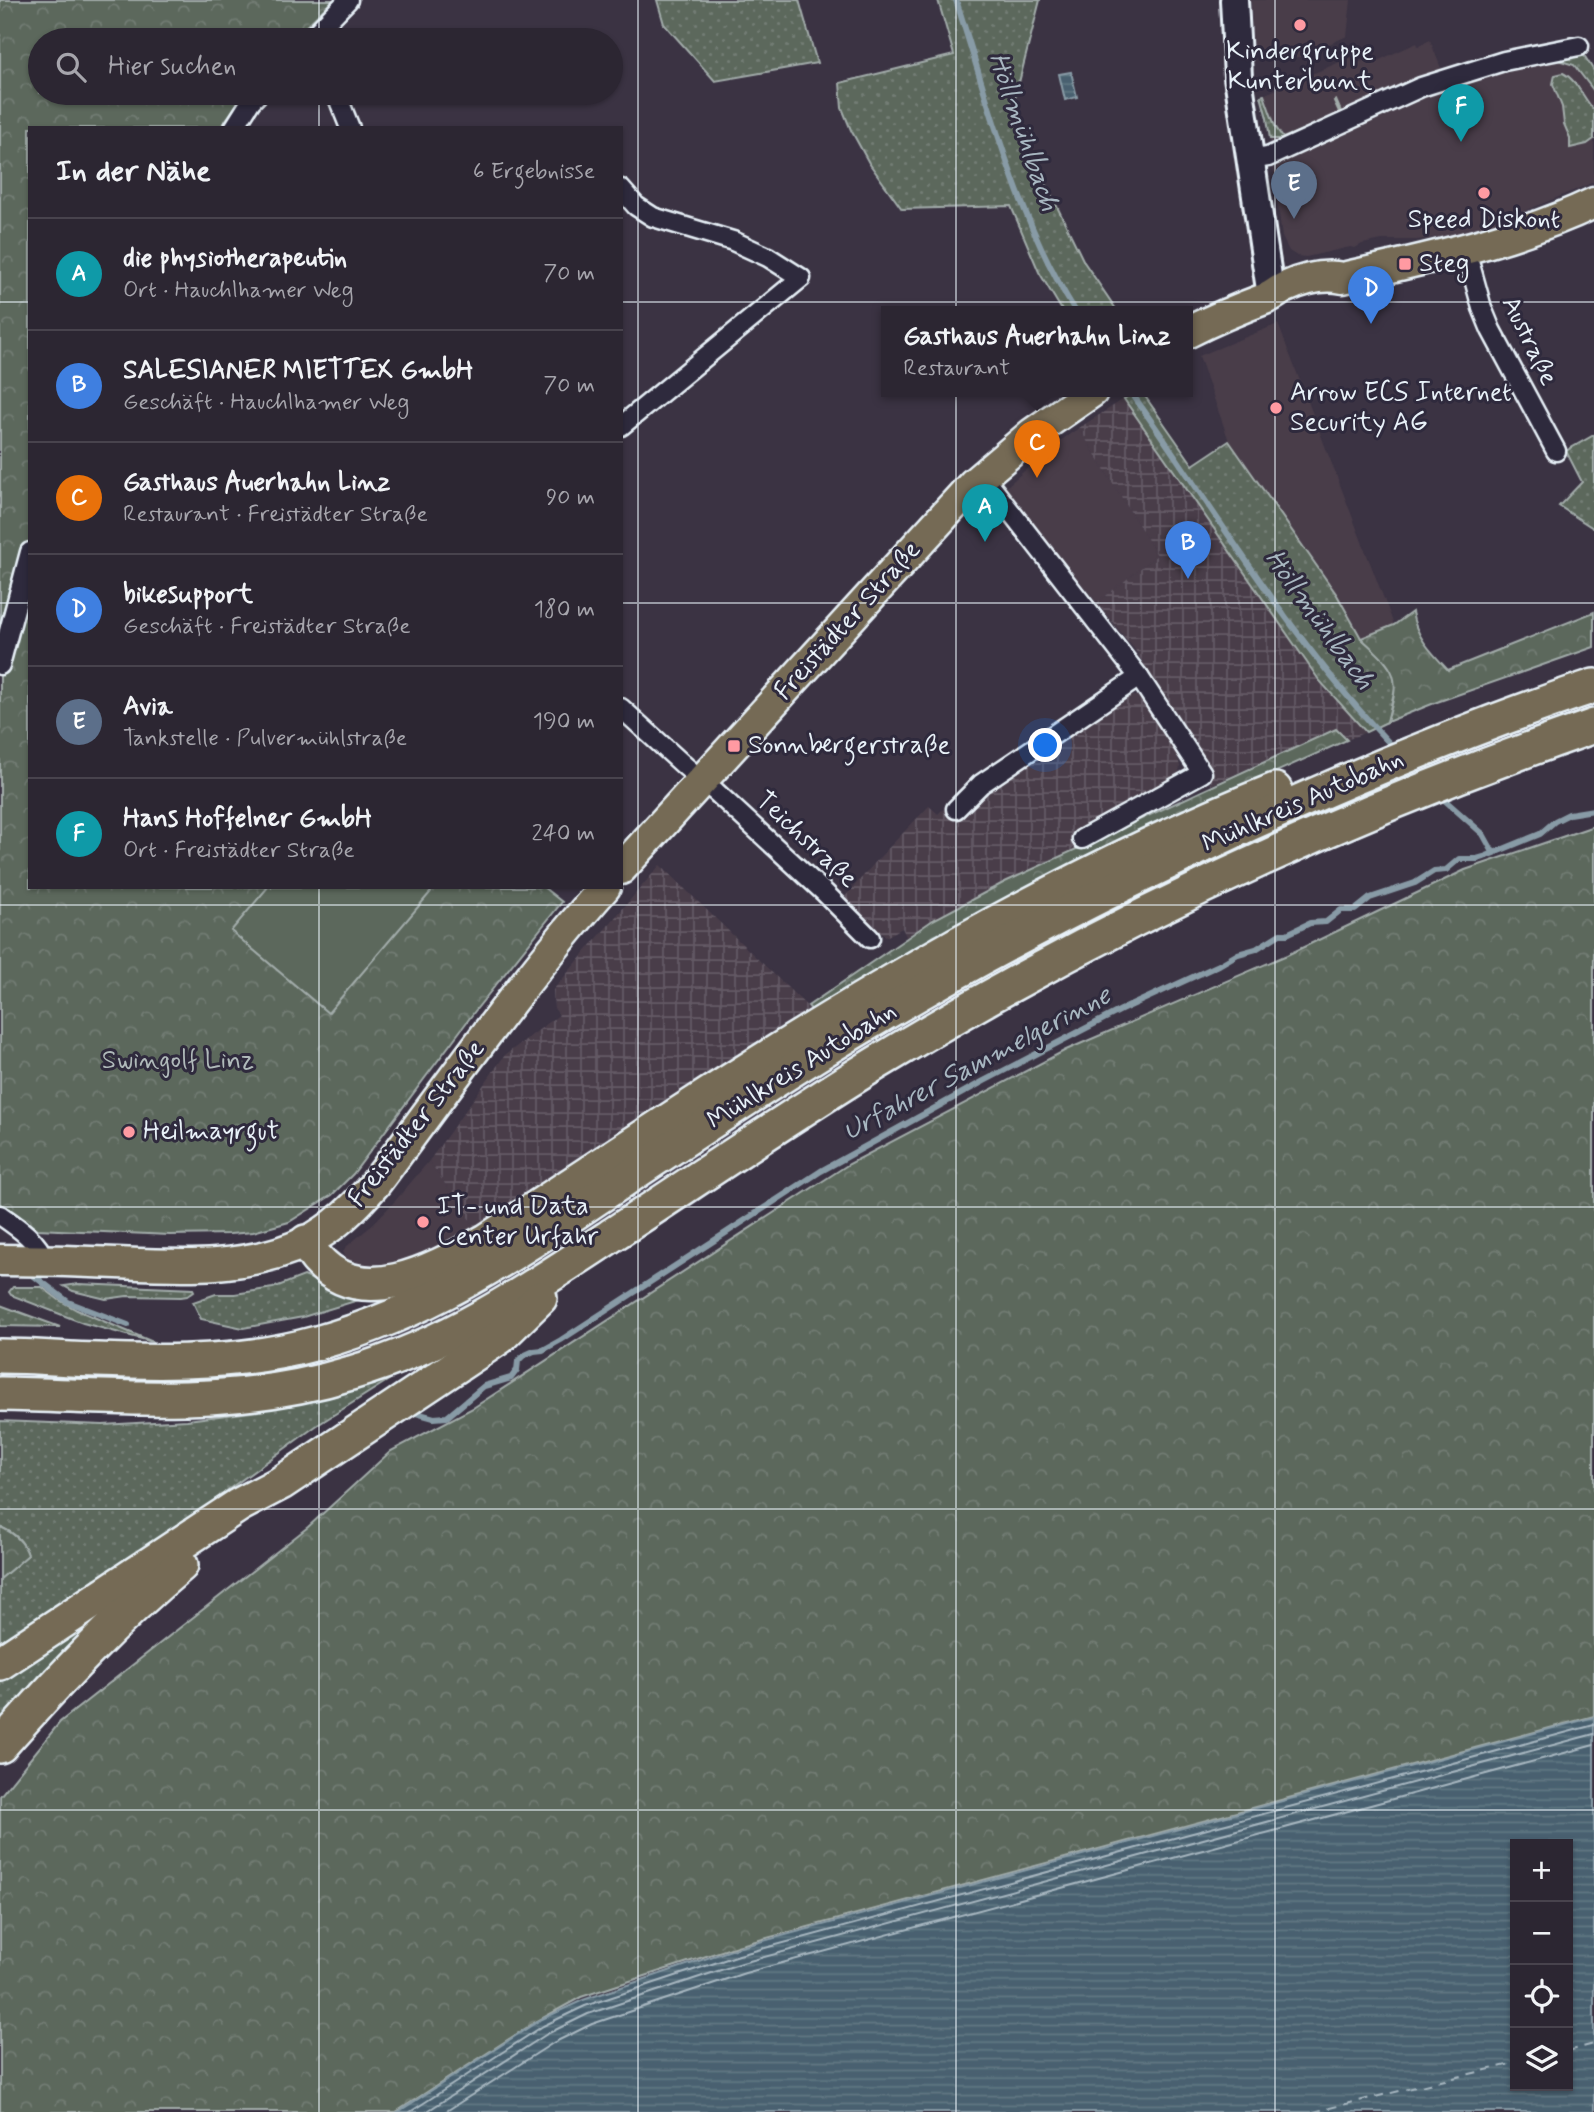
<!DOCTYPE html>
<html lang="de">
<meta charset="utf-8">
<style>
body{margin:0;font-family:Mynerve,sans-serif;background:#38323e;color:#f1f3f6}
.controls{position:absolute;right:21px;bottom:21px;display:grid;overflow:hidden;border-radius:0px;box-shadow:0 2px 5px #0004}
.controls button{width:63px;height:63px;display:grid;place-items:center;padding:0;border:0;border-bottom:2px solid #48434d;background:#2c2632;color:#f1f3f6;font:35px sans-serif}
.you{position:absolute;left:1046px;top:746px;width:24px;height:24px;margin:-18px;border:5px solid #fff;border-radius:50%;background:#1a73e8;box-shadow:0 0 0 10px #1a73e833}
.badge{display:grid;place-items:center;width:46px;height:46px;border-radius:50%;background:#d6ab8b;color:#fff;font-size:23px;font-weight:700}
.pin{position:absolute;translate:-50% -58px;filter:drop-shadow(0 2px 4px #0008)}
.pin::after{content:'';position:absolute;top:37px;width:24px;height:21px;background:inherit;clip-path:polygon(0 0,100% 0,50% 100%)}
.popup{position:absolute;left:881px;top:306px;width:312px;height:91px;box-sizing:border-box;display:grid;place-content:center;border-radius:0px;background:#2c2632;filter:drop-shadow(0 2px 5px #0005);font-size:23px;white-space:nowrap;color:#a6a5ac}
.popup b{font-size:26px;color:#f1f3f6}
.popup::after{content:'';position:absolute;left:50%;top:100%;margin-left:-14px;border:14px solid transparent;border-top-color:#2c2632}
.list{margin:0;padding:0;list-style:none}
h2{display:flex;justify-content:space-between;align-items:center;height:91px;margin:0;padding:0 28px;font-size:30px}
h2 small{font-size:23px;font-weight:400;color:#a6a5ac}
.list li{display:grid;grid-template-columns:46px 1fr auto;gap:21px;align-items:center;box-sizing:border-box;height:112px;padding:0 28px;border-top:2px solid #48434d}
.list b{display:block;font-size:26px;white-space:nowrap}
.list p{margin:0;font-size:23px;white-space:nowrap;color:#a6a5ac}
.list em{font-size:23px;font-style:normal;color:#a6a5ac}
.icon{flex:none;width:38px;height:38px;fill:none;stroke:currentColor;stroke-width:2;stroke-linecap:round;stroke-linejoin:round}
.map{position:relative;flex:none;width:1594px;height:2112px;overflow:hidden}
.search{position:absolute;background:#2c2632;box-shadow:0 2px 5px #0004;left:28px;top:28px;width:595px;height:77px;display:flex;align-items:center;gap:18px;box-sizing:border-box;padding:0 24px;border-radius:38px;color:#a6a5ac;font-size:26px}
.panel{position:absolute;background:#2c2632;box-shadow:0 2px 5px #0004;left:28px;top:126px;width:595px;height:763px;border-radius:0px}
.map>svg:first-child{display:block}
.built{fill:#4a3e4a}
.industrial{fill:url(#industrial-grid)}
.grass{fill:url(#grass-dots);stroke:#a2acaa;stroke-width:2}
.forest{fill:url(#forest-crowns);stroke:#a2acaa;stroke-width:2}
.pitch{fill:#5b675c;stroke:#a2acaa;stroke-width:2}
.water{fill:url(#water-rules);stroke:#889ba6;stroke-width:2;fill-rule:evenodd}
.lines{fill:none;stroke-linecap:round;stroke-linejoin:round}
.shore{stroke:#a8b7c1;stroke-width:2}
.stream{stroke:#889ba6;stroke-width:6}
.ferry{stroke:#a8b7c1;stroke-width:2;stroke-dasharray:9 7;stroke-linecap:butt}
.street-casing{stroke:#e8f1f8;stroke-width:23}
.secondary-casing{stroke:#e8f1f8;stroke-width:32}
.primary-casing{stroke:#e8f1f8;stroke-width:35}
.highway-casing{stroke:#e8f1f8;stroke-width:38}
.street{stroke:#2f2a3d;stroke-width:18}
.secondary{stroke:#2f2a3d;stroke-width:26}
.primary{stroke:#746b55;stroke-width:30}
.highway{stroke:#746b55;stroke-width:33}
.grid{fill:none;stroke:#e8f1f8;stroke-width:2;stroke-opacity:0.55}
.poi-dot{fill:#ff9aa2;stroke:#2f2a3d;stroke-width:2.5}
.labels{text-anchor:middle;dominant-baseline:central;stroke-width:6;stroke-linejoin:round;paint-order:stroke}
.poi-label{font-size:26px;fill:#e8f1f8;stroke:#2f2a3d;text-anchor:start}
.street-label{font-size:26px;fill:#e8f1f8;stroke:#2f2a3d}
.park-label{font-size:26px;fill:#b0baba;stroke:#2f2a3d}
.water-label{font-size:28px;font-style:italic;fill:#a8b7c1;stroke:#2f2a3d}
</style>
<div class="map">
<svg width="1594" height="2112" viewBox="0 0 1594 2112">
<defs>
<pattern id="industrial-grid" width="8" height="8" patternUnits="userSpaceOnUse" patternTransform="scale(1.75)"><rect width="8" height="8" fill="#4a3e4a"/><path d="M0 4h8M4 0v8" fill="none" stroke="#645a65"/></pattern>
<pattern id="grass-dots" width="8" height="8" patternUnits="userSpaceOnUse" patternTransform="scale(1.75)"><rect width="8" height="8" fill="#5b675c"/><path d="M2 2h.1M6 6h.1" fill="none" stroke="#737d74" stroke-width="1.8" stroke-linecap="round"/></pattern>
<pattern id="forest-crowns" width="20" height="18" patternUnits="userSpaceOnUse" patternTransform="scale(1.75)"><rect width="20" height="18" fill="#5b675c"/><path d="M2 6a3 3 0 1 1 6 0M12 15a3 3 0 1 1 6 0" fill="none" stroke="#737d74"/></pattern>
<pattern id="water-rules" width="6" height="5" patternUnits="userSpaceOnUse" patternTransform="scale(1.75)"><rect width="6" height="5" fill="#48616f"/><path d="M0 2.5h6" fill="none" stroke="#627884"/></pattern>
</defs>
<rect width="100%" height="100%" fill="#3b3343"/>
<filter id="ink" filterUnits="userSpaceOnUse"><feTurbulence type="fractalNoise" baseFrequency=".0143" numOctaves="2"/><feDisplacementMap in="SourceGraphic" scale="14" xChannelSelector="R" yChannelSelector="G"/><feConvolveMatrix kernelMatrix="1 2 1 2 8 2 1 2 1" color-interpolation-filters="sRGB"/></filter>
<g filter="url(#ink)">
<g class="built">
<polygon points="1251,0 1351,0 1347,36 1300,57 1266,58 1265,53 1253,53"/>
<polygon points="1430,40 1447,84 1554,55 1594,71 1594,182 1499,222 1450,236 1416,240 1382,240 1362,244 1355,248 1350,247 1306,257 1297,256 1289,251 1282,237 1267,118 1261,96 1354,56 1357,63 1372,57 1375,62 1417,43 1418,46"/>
<polygon points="1278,324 1394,625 1361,638 1337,595 1229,441 1199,356"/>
<polygon points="1079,428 1157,555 1097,603 1005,488 1054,445"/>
<polygon points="429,1161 479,1233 388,1272 349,1266 343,1251 346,1247 370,1227 396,1200"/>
</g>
<g class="industrial">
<polygon points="1124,399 1319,680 1366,732 1347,740 1336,729 1211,785 1210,768 1135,650 1097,603 1157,555 1079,428"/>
<polygon points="1131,696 1138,696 1148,706 1168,736 1177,755 1180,766 1179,772 1163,787 1072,837 1077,849 1005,882 933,920 907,938 902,928 886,937 843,899 880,857 929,806 938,814 943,809 955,821 982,794"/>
<polygon points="660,865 815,1014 479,1233 429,1161 505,1055 559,1015 554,1008 553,990"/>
</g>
<g class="grass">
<polygon points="657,0 799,0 817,63 715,81 664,24"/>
<polygon points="938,0 1040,0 1013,106 1027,145 1084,262 1118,312 1063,312 1039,272 1011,206 902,209 869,163 851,130 842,108 840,83 954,55"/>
<polygon points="1582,52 1594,71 1594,91 1574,65 1555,59"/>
<path d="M 1563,73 C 1577,80 1583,98 1594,110 L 1594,139 L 1587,144 L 1570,148 L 1570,138 L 1564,124 L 1562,107 L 1553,84 L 1555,75 Z"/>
<polygon points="1264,95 1275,126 1283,138 1340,114 1334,101 1336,100 1342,114 1284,139 1270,139 1267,118 1261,96"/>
<polygon points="1134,392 1142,392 1193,465 1229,441 1337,595 1361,638 1379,654 1392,671 1396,684 1387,722 1366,732 1319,680 1124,399"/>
<polygon points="1594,435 1594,528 1593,528 1559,506 1582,482 1566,451"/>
<polygon points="304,1276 362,1299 303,1317 243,1328 201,1319 193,1302 216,1294 235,1294 273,1288"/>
<polygon points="79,1284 193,1289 194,1291 187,1296 181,1297 127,1296 106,1299 73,1291 64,1286"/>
<polygon points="13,1287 42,1287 59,1300 77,1310 153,1342 83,1323 11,1295 9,1292"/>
<polygon points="0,1305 60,1327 0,1326"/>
<path d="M 395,1376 L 316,1426 L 225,1492 L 207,1527 L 0,1734 L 0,1579 L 28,1555 C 24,1541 13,1532 0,1527 L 0,1421 L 103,1425 L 187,1420 L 259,1411 Z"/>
</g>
<g class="forest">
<polygon points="0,0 333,0 292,40 40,40 40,93 245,93 220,128 30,128 30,887 543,887 562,902 475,1011 353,1174 332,1195 289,1222 253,1232 230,1234 170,1235 37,1229 0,1204"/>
<path d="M 1412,612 C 1416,637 1431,652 1448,670 L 1594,612 L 1594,647 L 1437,702 L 1387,722 C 1402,675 1396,670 1361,638 L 1394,625 Z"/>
<polygon points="1336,729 1347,740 1198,807 815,1014 808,1006 933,920 1005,882"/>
<polygon points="1594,826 1594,1716 737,1946 581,1997 537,2021 396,2112 0,2112 0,1796 60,1722 308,1527 391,1451 473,1408 849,1164 1066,1050 1287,955 1465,870"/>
<path d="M 0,1527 C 13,1532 24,1542 28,1555 L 0,1579 Z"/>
</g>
<polygon class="pitch" points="268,887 435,887 328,1013 231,931"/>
<g class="water">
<polygon points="1071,72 1077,97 1065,100 1059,74"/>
<path d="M 1594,1717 L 1594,2112 L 398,2112 L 540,2020 L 583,2000 L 737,1948 ZM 1515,1844 L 1568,1844 L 1568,2086 L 1515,2086 Z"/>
</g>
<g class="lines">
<g class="shore">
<polyline points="410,2112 543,2026 585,2006 739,1955 1594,1725"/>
<polyline points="426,2112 547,2034 588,2014 742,1963 1594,1734"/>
<polyline points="445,2112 553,2043 592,2024 745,1973 1594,1745"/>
</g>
<g class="stream">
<path d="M 956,0 C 990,106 1016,217 1076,312"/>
<path d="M 1133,395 C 1218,515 1293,644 1396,750"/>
<polyline points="1440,796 1483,834 1493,852"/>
<polyline points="29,1272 68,1302 128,1325"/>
<polyline points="416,1413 434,1418 447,1417 484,1386 511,1378 517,1370 518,1361 523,1356 534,1351 543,1350 561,1340 821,1171 984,1081 1121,1010 1219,965 1238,954 1256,949 1280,934 1287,934 1310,923 1326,922 1341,910 1355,910 1370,898 1415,883 1434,871 1446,870 1459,859 1477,859 1484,857 1540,834 1555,821 1569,814 1594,810"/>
</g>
<g class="ferry">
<polyline points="1568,2051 1594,2044"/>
<polyline points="1313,2112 1515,2063"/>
</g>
<defs>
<g id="street">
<polyline points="309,40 348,0"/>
<polyline points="336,93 350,128"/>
<polyline points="234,128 251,101 259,93"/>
<polyline points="1250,160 1268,157 1421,87 1504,61 1579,46"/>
<polyline points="621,189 636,206 653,217 733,241 768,257 801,278 621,426"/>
<polyline points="1466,250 1482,308 1491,330 1556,451"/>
<polyline points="0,665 30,552"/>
<polyline points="621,708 686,767 716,792 825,893 870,938"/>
<polyline points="956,809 981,784 1139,677 983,476"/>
<polyline points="1082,839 1202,773 1139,677"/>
<path d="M 0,1215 C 16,1226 39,1241 44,1260"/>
</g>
<polyline id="secondary" points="1234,0 1238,77 1271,296"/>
<g id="primary">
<path d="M 1188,332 C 1214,319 1240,308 1267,298 C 1274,295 1279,290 1286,287 C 1304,279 1324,274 1343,278 C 1429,258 1514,241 1594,203"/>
<polyline points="621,869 973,484 1033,433 1092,392"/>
<path d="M 0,1260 C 39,1260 78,1261 117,1263 C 181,1266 247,1270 306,1242 C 334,1228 355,1207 375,1184 C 450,1084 522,981 605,887"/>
</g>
<g id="highway">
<path d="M 306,1242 C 310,1248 313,1255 318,1260 C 364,1311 438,1267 486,1241 C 739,1073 992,903 1275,790"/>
<path d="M 0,1356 C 32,1356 65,1359 97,1360 C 170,1363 246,1363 317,1343 C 432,1311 515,1253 612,1188 C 691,1135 769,1083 850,1034 C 978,956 1113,887 1249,824 C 1362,773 1476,725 1594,686"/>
<path d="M 0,1394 C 123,1396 230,1410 351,1373 C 448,1345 532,1288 615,1233 C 702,1176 787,1118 875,1064 C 1101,926 1344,813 1594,726"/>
<polyline points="0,1663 239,1505 281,1483 500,1337 540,1298"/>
<path d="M 0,1746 C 57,1682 115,1620 181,1565"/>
</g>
</defs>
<use href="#street" class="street-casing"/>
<use href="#secondary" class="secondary-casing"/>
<use href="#primary" class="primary-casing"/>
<use href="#highway" class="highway-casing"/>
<use href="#street" class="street"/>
<use href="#secondary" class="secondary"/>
<use href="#primary" class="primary"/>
<use href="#highway" class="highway"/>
</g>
</g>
<path class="grid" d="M 319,0 L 319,40M 638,0 L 638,2112M 956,0 L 956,2112M 1275,0 L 1275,2112M 319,93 L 319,128M 0,302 L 30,302M 621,302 L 1594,302M 0,603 L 30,603M 621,603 L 1594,603M 319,887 L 319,2112M 0,905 L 1594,905M 0,1207 L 1594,1207M 0,1509 L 1594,1509M 0,1810 L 1594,1810"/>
<g class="poi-dot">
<circle cx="1300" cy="25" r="7"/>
<circle cx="1484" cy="193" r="7"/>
<rect x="1398" y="257" width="14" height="14" rx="3.5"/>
<circle cx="1276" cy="408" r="7"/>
<rect x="727" y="739" width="14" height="14" rx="3.5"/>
<circle cx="129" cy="1132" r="7"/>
<circle cx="423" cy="1222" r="7"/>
</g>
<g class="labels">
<g class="poi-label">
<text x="1300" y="52" text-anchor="middle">Kindergruppe<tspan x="1300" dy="30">Kunterbunt</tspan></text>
<text x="1484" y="220" text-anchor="middle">Speed Diskont</text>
<text x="1419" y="264">Steg</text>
<text x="1290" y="393">Arrow ECS Internet<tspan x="1290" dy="30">Security AG</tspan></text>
<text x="748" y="746">Sonnbergerstraße</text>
<text x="143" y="1132">Heilmayrgut</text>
<text x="437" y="1207">IT- und Data<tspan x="437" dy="30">Center Urfahr</tspan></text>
</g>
<g class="street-label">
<text transform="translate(1529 341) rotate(64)">Austraße</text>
<text transform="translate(848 621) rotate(-48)">Freistädter Straße</text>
<text transform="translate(1303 802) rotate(-24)">Mühlkreis Autobahn</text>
<text transform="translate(806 840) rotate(43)">Teichstraße</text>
<text transform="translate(802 1066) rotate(-32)">Mühlkreis Autobahn</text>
<text transform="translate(417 1124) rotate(-52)">Freistädter Straße</text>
</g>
<g class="park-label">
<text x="178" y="1061">Swingolf Linz</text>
</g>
<g class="water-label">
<text transform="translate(1023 132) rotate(71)">Höllmühlbach</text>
<text transform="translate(1319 620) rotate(54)">Höllmühlbach</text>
<text transform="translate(977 1064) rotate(-28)">Urfahrer Sammelgerinne</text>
</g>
</g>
</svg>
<div class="controls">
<button>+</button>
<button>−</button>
<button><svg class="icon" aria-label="locate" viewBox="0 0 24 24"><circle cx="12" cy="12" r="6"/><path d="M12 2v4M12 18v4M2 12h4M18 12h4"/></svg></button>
<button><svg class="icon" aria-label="layers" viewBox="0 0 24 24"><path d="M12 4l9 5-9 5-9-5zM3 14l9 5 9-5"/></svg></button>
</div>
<div class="you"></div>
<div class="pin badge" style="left:985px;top:542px;background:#0f9aa8">A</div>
<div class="pin badge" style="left:1188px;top:579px;background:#3f7fe0">B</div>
<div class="pin badge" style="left:1037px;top:478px;background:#e8710a">C</div>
<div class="popup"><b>Gasthaus Auerhahn Linz</b>Restaurant</div>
<div class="pin badge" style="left:1371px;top:324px;background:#3f7fe0">D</div>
<div class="pin badge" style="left:1294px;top:219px;background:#5c6f8a">E</div>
<div class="pin badge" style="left:1461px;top:142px;background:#0f9aa8">F</div>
<div class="search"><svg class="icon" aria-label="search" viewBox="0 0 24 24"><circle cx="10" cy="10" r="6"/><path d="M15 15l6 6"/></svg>Hier suchen</div>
<section class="panel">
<h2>In der Nähe<small>6 Ergebnisse</small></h2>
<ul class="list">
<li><span class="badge" style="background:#0f9aa8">A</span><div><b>die physiotherapeutin</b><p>Ort · Hauchlhamer Weg</p></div><em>70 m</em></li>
<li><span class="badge" style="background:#3f7fe0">B</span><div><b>SALESIANER MIETTEX GmbH</b><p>Geschäft · Hauchlhamer Weg</p></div><em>70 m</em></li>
<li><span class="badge" style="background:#e8710a">C</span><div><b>Gasthaus Auerhahn Linz</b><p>Restaurant · Freistädter Straße</p></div><em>90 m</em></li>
<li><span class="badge" style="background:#3f7fe0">D</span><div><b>bikesupport</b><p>Geschäft · Freistädter Straße</p></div><em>180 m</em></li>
<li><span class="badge" style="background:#5c6f8a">E</span><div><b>Avia</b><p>Tankstelle · Pulvermühlstraße</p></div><em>190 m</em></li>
<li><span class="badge" style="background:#0f9aa8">F</span><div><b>Hans Hoffelner GmbH</b><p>Ort · Freistädter Straße</p></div><em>240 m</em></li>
</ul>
</section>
</div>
